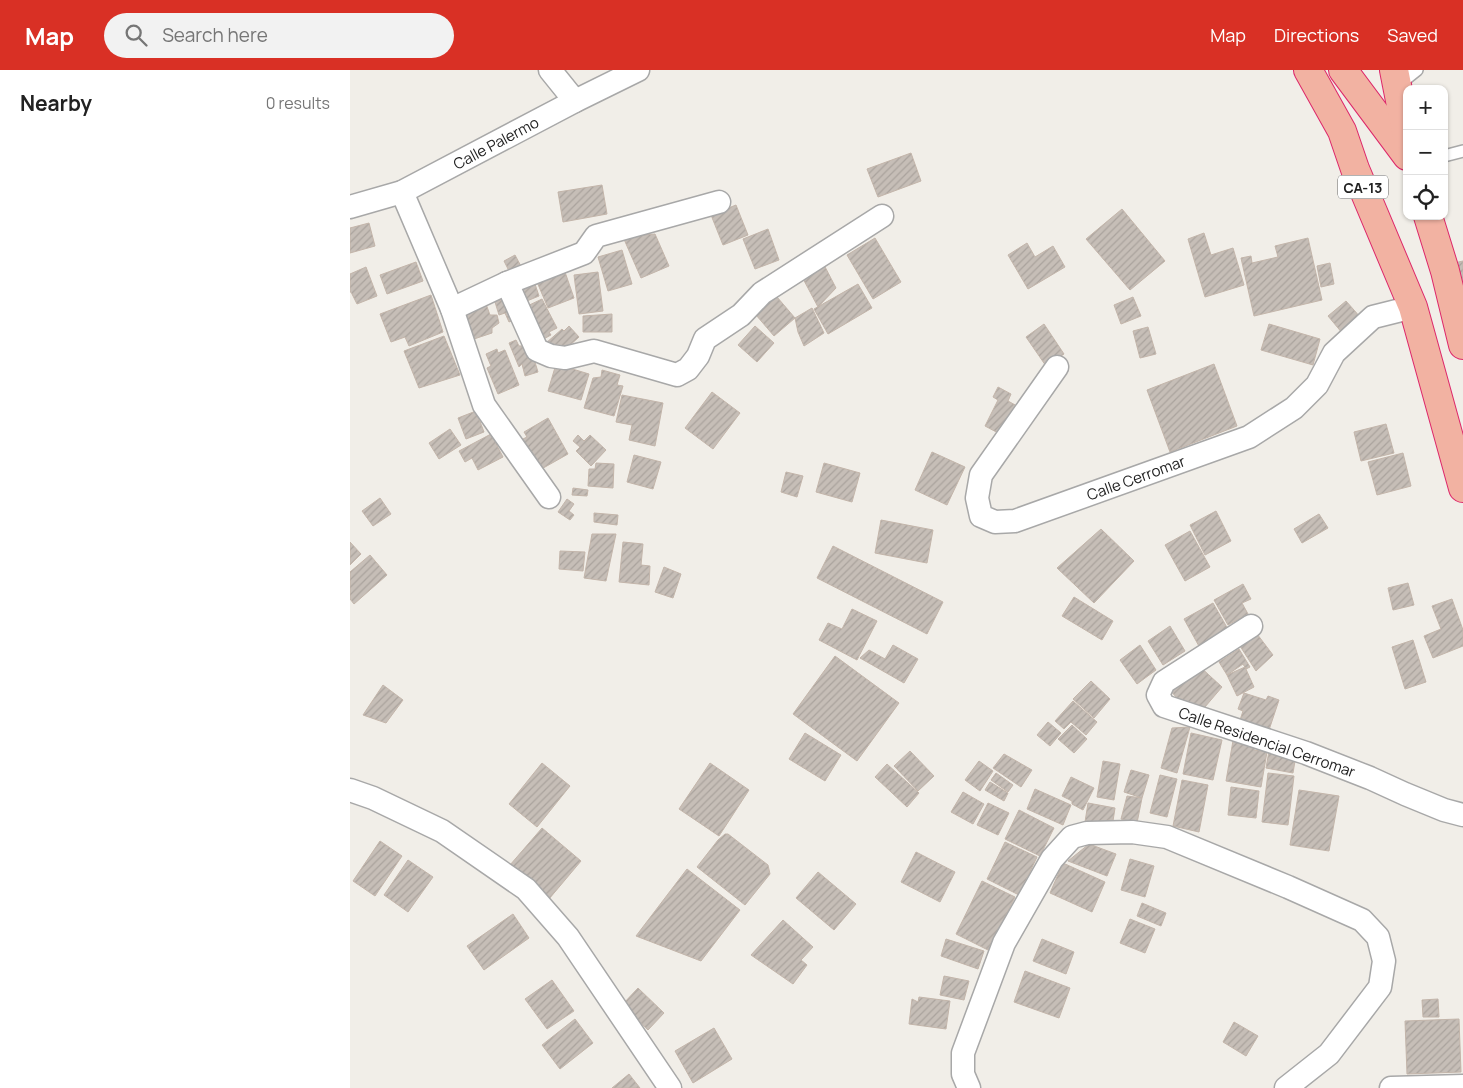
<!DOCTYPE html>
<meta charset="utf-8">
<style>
body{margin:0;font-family:Manrope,sans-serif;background:#f2f2f2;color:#222}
.controls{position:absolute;right:15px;top:15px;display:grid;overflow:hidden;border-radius:10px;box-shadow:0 1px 4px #0004}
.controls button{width:45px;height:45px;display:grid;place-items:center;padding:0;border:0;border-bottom:1px solid #e0e0e0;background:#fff;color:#222;font:25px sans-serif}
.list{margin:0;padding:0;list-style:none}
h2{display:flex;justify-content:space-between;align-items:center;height:65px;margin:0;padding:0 20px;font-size:21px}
h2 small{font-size:16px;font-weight:400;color:#767676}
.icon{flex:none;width:28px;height:28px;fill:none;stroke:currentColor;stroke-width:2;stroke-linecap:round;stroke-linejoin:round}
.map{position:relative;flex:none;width:1113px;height:1018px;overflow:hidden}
header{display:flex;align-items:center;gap:30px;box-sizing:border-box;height:70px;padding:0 25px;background:#d93025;color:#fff}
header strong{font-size:24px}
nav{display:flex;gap:28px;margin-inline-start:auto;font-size:18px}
.search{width:350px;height:45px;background:#f2f2f2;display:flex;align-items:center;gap:12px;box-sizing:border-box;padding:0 18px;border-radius:28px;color:#767676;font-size:19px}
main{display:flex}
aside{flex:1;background:#fff}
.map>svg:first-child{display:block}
.building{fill:url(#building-hatch);stroke:#c3b5aa}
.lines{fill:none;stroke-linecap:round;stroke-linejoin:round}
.service-casing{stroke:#a8a8a8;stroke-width:14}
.minor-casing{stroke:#a8a8a8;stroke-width:25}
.trunk-casing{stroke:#dd276a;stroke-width:30}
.service{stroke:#fff;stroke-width:11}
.minor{stroke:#fff;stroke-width:22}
.trunk{stroke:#f2b2a2;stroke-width:28}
.labels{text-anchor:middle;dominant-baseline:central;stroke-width:4.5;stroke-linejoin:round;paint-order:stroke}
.shield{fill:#fff;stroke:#646464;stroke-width:1}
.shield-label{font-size:14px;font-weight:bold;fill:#212121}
.street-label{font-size:15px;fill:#212121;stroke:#fff}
</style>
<header>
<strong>Map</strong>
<div class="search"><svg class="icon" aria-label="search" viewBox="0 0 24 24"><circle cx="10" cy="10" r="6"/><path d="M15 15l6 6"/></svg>Search here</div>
<nav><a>Map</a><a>Directions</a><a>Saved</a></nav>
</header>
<main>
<aside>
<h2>Nearby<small>0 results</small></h2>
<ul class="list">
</ul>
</aside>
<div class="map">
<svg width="1113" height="1018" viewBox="0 0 1113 1018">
<defs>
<pattern id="building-hatch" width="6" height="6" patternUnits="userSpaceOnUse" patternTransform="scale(1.25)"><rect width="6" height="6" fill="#c6beb7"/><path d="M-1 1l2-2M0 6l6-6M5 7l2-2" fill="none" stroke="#aaa39d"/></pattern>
</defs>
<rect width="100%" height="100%" fill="#f1eee8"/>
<g class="building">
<polygon points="561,83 571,111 528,127 517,99"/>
<polygon points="252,115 257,144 213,152 208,122"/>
<polygon points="386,135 398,165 373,175 361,145"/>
<polygon points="772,139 815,191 780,220 736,169"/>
<polygon points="19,153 25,176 0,183 0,158"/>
<polygon points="418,159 429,190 405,199 393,169"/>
<polygon points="854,163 861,185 883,178 894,215 855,227 838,169"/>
<polygon points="305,164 319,196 291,208 273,167"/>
<polygon points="525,168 551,212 523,229 497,185"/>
<polygon points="958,168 972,230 904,246 891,188 901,186 902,193 928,187 925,176"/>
<polygon points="677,173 685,187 703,176 715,197 678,219 658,185"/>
<polygon points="272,180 282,214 258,221 248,187"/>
<polygon points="165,185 173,200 161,205 154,191"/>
<polygon points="472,191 486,218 468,237 450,203"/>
<polygon points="1113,191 1113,212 1110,213 1104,193"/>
<polygon points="66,192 73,211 37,224 30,205"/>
<polygon points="980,193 984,214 971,217 967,196"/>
<polygon points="16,197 27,226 7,234 1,222 0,222 0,204"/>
<polygon points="215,202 224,228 198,238 187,212"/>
<polygon points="248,202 253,241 229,244 224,205"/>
<polygon points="185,214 189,226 172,233 168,222"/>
<polygon points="508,214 522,238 478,264 464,239"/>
<polygon points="421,220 445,248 424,266 400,238"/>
<polygon points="81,225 93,262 59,276 55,267 41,272 30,244"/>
<polygon points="160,227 168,248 159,252 155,243 149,245 145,232"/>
<polygon points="783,227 791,246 771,254 764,235"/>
<polygon points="192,229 207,258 199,262 201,265 188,272 171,239"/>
<polygon points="996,231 1011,248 993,264 978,246"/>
<polygon points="136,234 140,245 147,245 149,253 142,258 142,263 121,270 112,243"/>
<polygon points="462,238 474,263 454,276 448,262 445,248"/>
<polygon points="262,244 262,262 233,262 233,246"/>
<polygon points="694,254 714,284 696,296 676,267"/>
<polygon points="919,254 970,269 963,295 911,280"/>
<polygon points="219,256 229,267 208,286 196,273 212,259 214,261"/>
<polygon points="405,256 424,273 407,292 388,275"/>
<polygon points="798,257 806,284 790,288 783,261"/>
<polygon points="94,266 110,305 69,318 54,281"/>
<polygon points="166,270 169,276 180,276 188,302 175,306 172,294 169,297 159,273"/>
<polygon points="147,279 148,283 155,280 169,315 148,324 137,298 141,296 136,284"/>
<polygon points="206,294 239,304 231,330 198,321"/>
<polygon points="864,294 887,356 820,382 797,320"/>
<polygon points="252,300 270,305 267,315 273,316 264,346 234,338 243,308 251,307"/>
<polygon points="648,317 661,324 658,331 667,336 652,365 635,356 648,330 643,327"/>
<polygon points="362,322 390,343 363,379 335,358"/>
<polygon points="272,325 313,333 305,376 279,370 282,355 266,352"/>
<polygon points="126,341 134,362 116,369 108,348"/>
<polygon points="198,348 218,384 188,401 171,370 177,367 174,362"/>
<polygon points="1036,354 1044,383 1011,391 1004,362"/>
<polygon points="100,359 111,375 89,389 79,373"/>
<polygon points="141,364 153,387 128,400 122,388 115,392 109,381"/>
<polygon points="228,365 234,371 240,365 256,380 241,396 226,381 230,377 223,371"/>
<polygon points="582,382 615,397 597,435 565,420"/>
<polygon points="1053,383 1061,416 1027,425 1018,392"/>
<polygon points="284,385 311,392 303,419 277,412"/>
<polygon points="246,393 264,394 263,418 238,416 239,399 245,399"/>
<polygon points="474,393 510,403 502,432 466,422"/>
<polygon points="436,402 453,406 447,427 431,422"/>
<polygon points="223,418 238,420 237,426 222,425"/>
<polygon points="30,428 41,444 23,456 12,441"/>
<polygon points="217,429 224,434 219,441 224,445 220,450 208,442"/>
<polygon points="866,441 881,471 855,485 840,455"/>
<polygon points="244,443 268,445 267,455 244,452"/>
<polygon points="969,444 978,458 952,473 944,459"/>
<polygon points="531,450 583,460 577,493 525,483"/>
<polygon points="751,459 784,491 744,533 707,498"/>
<polygon points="840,461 860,497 835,511 815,475"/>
<polygon points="242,464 266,464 256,511 234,508"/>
<polygon points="0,472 11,484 0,495"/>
<polygon points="273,472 293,474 291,495 300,496 299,515 269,512"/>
<polygon points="483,476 593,532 577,564 467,508"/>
<polygon points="210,481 235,482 233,501 209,499"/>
<polygon points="20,485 37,505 4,534 0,529 0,502"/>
<polygon points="314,497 331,504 323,528 305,522"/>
<polygon points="1058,513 1064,535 1043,540 1038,518"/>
<polygon points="893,514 901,529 892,533 898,544 878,555 864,530"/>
<polygon points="724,527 763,551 752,570 712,546"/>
<polygon points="1102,529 1113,560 1113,576 1083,588 1074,566 1091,559 1082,536"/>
<polygon points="863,533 879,561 850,578 834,549"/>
<polygon points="502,539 527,551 507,590 469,570 478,553 492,559"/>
<polygon points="820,556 835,581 813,595 798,571"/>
<polygon points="904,560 923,585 906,601 890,576"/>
<polygon points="1063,570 1076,612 1055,619 1042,577"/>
<polygon points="543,575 568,589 554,613 510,588 519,580 535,589"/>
<polygon points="790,575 806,600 787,614 770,590"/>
<polygon points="889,579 900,597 896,599 893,594 877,605 869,592"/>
<polygon points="485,586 549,633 507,691 443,644"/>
<polygon points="847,594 872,617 849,644 840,642 816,616"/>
<polygon points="895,597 904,617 887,626 877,605"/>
<polygon points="741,611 760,629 744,648 723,629"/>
<polygon points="33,615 53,630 36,653 13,645"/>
<polygon points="894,623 916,630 918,626 929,630 919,660 890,650 893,641 888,639"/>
<polygon points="723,631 747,652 736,665 721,652 714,659 705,651"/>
<polygon points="698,652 711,663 700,676 687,665"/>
<polygon points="722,655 737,669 724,683 708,669"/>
<polygon points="840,657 827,703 811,698 822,658"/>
<polygon points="455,663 491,685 475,711 439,689"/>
<polygon points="841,663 872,670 863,710 833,704"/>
<polygon points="884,665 906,669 904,680 917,682 911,717 876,711"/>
<polygon points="560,681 584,706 568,721 544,696"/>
<polygon points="919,681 946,685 943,703 916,698"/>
<polygon points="654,684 682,700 671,717 643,698"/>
<polygon points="629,691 643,701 630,721 615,710"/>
<polygon points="753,691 770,694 764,730 747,727"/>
<polygon points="192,693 220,716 187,757 159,734"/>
<polygon points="360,693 399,720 369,766 329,739"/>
<polygon points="537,694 569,723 557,737 525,707"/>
<polygon points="781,700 799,705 792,728 774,722"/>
<polygon points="646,703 663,715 658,722 641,710"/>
<polygon points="918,703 944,706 938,755 912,752"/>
<polygon points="810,705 827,709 817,747 800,743"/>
<polygon points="721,707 744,718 733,740 722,734 722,731 712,726"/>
<polygon points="832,710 858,715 849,762 823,756"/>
<polygon points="640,712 658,723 654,731 635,720"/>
<polygon points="881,717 909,721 906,748 878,745"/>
<polygon points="685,719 721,735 713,755 677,739"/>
<polygon points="949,720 989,726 979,781 940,775"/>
<polygon points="613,722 634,734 623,754 601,742"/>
<polygon points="777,726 792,728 787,753 771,749"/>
<polygon points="638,733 659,743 648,765 627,755"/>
<polygon points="738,733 765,738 763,751 758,750 757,755 735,752"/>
<polygon points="669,740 704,758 690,786 655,769"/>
<polygon points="192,758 231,791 199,829 160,795"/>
<polygon points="375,764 378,764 418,795 420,804 395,835 347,797 368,770"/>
<polygon points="30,771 52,786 25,826 3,811"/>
<polygon points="655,772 687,787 669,825 637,809"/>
<polygon points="739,774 766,784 757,806 718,791"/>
<polygon points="566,782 605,802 590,832 551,812"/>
<polygon points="780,789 804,796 795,827 771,820"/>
<polygon points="58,790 83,807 58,842 34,825"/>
<polygon points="713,793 755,812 742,842 700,823"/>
<polygon points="337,799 390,840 351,891 286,866"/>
<polygon points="468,802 506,834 484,860 446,828"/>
<polygon points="632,811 665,827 638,880 606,864"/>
<polygon points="792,833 816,843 811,856 787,846"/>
<polygon points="163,844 179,868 134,900 117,876"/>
<polygon points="780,849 805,859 795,883 770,873"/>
<polygon points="433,850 463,877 451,890 457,895 443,914 401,885"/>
<polygon points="596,869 634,881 628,899 591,886"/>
<polygon points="692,869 724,882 716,904 683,891"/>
<polygon points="675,901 720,918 709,948 664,932"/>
<polygon points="594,906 619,911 614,930 590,925"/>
<polygon points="202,910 224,941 197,959 175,929"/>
<polygon points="288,918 314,943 298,960 272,935"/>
<polygon points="569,927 600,931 596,959 559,954 562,929 568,932"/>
<polygon points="1088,929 1089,947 1073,947 1072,930"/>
<polygon points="225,949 243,973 210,999 192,975"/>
<polygon points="1109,949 1111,1002 1057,1004 1055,951"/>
<polygon points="884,952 908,966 896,986 873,972"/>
<polygon points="364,958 382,989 343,1013 325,981"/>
<polygon points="279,1004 290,1018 262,1018"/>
</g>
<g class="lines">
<defs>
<g id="service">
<polyline points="1047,16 1067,0"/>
<polyline points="1094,86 1113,81"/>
</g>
<g id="minor">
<polyline points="200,0 225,31"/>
<polyline points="52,122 102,239 134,335 199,427"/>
<polyline points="0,137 52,122 225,31 288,0"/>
<polyline points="157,213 187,280 201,286 215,288 244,281 327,305 338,299 348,286 355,269 391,245 412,223 532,146"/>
<polyline points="102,239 157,213 234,183 246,166 369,132"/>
<polyline points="707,297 631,405 627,428 631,446 645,452 665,451 899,367 944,338 967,315 984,283 1023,247 1063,237"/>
<polyline points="901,556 814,612 808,625 814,636 956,683 1020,708 1055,724 1094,740 1113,745"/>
<polyline points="0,720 23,728 92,761 176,819 218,867 320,1018"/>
<polyline points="619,1018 613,1004 613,983 654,873 702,789 722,767 737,763 782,762 817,767 938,817 1012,850 1028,867 1034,891 1030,917 979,984 936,1018"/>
<polyline points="1041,1018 1113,1016"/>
</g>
<g id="trunk">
<polyline points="958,0 992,61 1005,99 1063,237 1113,418"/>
<polyline points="993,0 1057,86"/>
<polyline points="1044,0 1057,66"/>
<polyline points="1078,146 1095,201 1113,275"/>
</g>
</defs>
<use href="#service" class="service-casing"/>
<use href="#minor" class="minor-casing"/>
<use href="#trunk" class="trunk-casing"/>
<use href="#service" class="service"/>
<use href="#minor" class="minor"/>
<use href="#trunk" class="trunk"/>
</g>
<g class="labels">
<rect class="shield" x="988" y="105.5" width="50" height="23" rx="4"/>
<g class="shield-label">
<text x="1013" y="117">CA-13</text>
</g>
<g class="street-label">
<text transform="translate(146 73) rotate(-28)">Calle Palermo</text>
<text transform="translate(786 408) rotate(-20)">Calle Cerromar</text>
<text transform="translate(917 672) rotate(19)">Calle Residencial Cerromar</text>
</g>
</g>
</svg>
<div class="controls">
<button>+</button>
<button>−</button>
<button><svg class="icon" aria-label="locate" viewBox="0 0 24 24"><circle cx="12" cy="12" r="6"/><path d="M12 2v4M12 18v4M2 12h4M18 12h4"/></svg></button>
</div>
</div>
</main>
